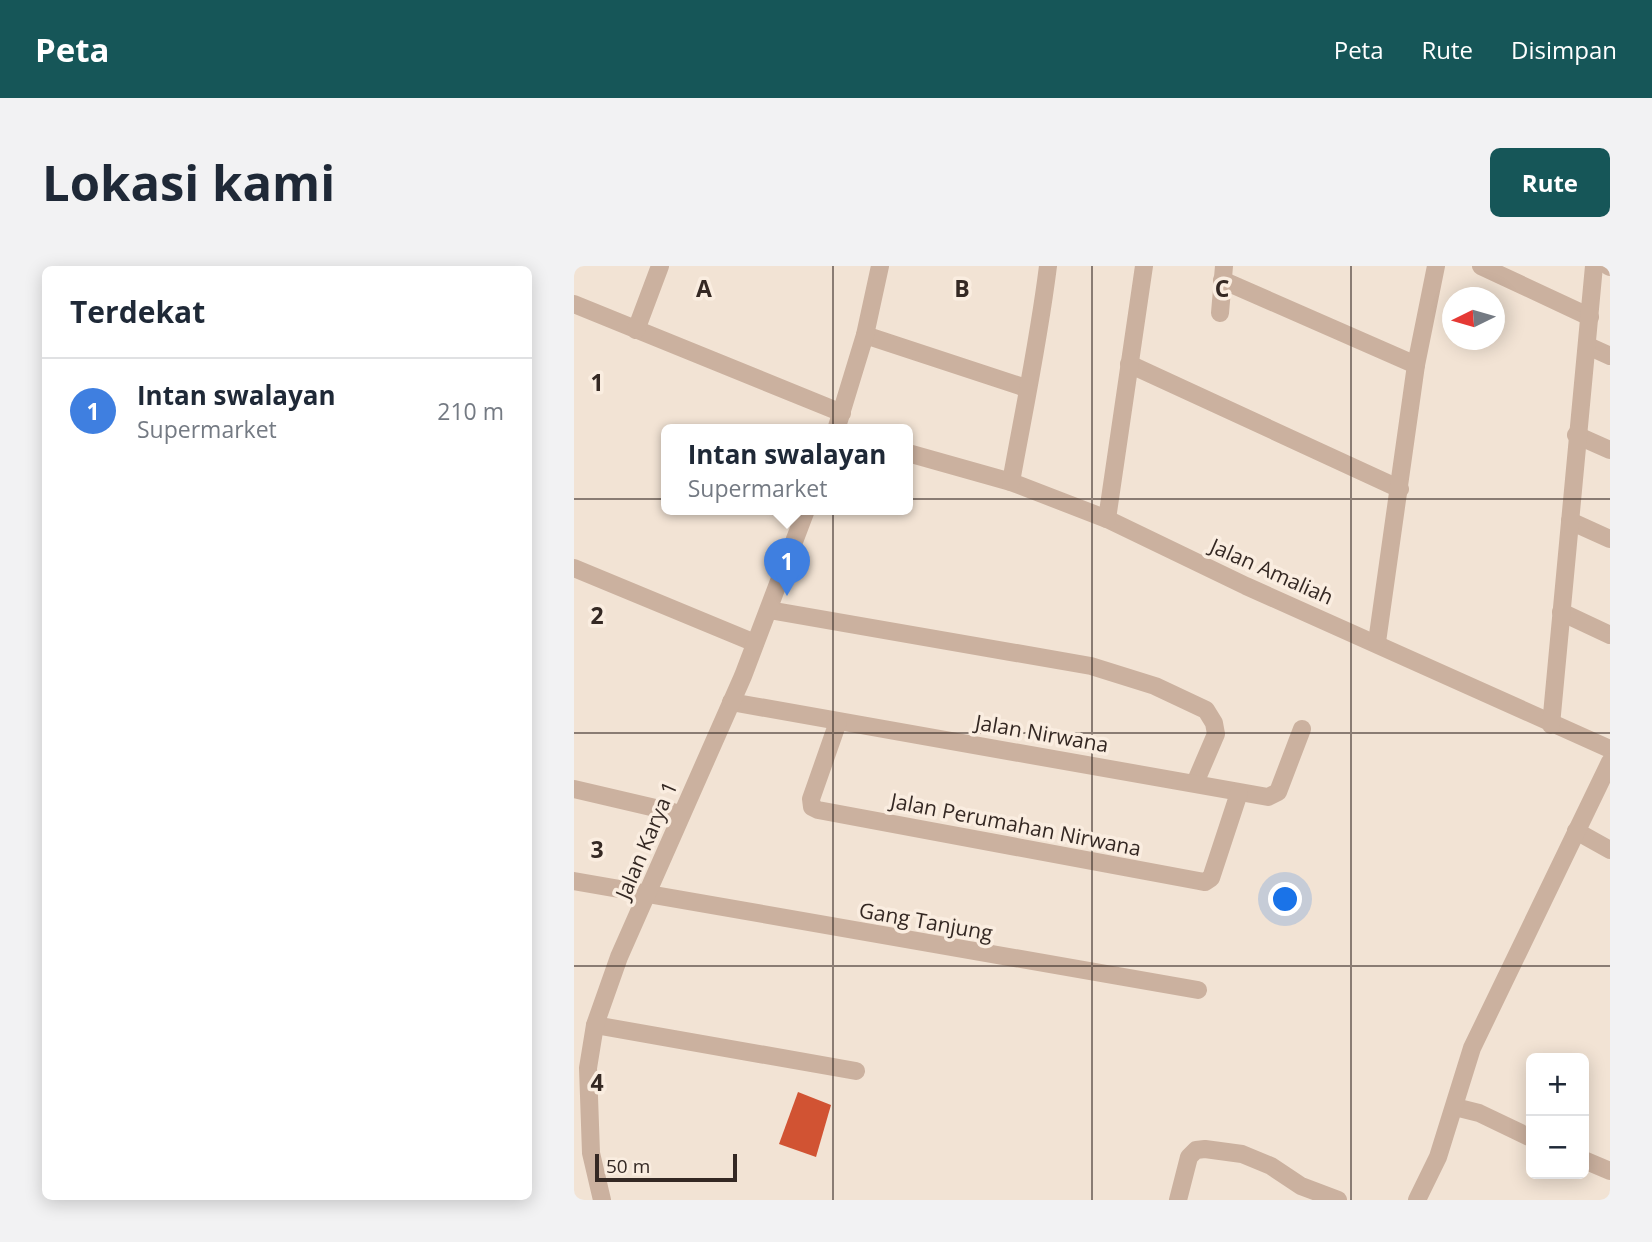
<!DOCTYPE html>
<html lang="id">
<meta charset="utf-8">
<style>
body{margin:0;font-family:"Open Sans",sans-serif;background:#f2f2f3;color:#1f2937}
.controls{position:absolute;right:21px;bottom:21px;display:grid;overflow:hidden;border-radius:10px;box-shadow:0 4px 18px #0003}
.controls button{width:63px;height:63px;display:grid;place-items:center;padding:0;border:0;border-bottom:2px solid #e0e1e3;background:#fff;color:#1f2937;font:35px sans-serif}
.compass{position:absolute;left:868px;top:21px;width:63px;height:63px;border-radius:50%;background:#fff;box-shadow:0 4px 18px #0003;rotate:265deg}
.scale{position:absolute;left:21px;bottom:18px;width:142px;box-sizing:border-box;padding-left:7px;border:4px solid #342823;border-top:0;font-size:19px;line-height:24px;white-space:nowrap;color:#342823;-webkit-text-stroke:5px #faede0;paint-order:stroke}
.you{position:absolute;left:712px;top:634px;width:24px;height:24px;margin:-18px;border:5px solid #fff;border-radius:50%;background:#1a73e8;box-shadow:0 0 0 10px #1a73e833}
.badge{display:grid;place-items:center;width:46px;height:46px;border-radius:50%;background:#165658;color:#fff;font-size:23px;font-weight:700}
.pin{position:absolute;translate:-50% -58px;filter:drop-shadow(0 2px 4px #0008)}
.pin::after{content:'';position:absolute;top:37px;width:24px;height:21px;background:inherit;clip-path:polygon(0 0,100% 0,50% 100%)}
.popup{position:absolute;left:87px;top:158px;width:252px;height:91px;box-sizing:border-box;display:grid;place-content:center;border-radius:10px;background:#fff;filter:drop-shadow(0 2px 5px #0005);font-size:23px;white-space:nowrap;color:#747a83}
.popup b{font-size:26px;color:#1f2937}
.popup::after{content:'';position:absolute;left:50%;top:100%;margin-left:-14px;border:14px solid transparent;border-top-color:#fff}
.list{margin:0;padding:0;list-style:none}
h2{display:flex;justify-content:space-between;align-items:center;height:91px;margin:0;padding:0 28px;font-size:30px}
h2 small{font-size:23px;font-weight:400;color:#747a83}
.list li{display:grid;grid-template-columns:46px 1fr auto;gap:21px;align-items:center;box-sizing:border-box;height:105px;padding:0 28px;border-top:2px solid #e0e1e3}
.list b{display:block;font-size:26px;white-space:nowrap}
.list p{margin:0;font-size:23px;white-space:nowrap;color:#747a83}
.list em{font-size:23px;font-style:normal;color:#747a83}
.map{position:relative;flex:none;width:1036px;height:934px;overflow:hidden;border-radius:10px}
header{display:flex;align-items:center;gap:42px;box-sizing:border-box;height:98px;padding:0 35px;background:#165658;color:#fff}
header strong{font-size:33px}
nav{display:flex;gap:38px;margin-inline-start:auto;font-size:24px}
.intro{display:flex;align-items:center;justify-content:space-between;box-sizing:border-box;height:168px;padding:0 42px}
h1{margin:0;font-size:49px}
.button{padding:18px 32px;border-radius:10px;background:#165658;color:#fff;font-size:24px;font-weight:700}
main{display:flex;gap:42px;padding:0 42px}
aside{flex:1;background:#fff;border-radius:10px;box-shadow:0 4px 18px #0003}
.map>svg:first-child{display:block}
.building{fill:#d15333}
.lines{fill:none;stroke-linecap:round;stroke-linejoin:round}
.minor{stroke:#cbb19f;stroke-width:18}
.grid{fill:none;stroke:#342823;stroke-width:2;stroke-opacity:0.55}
.labels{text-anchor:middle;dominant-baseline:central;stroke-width:7;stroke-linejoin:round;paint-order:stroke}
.street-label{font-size:21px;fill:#342823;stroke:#faede0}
.grid-label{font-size:23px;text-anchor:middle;font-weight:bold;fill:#342823;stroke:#faede0;stroke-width:7;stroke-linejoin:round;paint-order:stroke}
</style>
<header>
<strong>Peta</strong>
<nav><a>Peta</a><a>Rute</a><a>Disimpan</a></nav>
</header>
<div class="intro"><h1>Lokasi kami</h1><a class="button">Rute</a></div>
<main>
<aside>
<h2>Terdekat<small></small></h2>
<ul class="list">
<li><span class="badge" style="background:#3f7fe0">1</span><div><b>Intan swalayan</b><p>Supermarket</p></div><em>210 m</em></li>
</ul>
</aside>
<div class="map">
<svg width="1036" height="934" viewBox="0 0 1036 934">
<rect width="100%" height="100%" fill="#f2e3d4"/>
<polygon class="building" points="224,826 257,839 242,891 205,878"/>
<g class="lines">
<g class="minor">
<polyline points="907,0 1016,51"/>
<polyline points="1034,0 1036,1"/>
<polyline points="648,14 842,99"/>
<polyline points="0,38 268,147"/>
<polyline points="646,47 650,0"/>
<polyline points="62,64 86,0"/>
<polyline points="291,69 452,122"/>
<polyline points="1014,80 1036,90"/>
<polyline points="555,98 826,223"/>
<polyline points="262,164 291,69 306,0"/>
<polyline points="1002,169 1036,184"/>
<polyline points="334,187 437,216 533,253 672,320 1036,483"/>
<path d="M 437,216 C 450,144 465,73 474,0"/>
<polyline points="533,253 570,0"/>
<polyline points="996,255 1036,273"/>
<polyline points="0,302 181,377"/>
<polyline points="195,344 517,400 581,420 632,444 640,457 642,468 621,517"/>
<polyline points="987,346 1036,369"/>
<polyline points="803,376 842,99 862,0"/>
<polyline points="157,436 694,531 704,526 728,463"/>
<polyline points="264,456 237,533 238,541 244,544 625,615 631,616 637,612 665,527"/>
<polyline points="977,459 1020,0"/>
<polyline points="0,523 107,548"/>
<polyline points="1002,565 1036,584"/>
<polyline points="0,615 624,724"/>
<polyline points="21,759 282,805"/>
<polyline points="881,841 905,847 957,872"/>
<polyline points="1010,894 1036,905"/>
<polyline points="28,934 17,887 14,802 21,759 45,691 169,410 232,244"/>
<polyline points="604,934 615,891 622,884 631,883 668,888 697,900 727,920 764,934"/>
<polyline points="843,934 864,891 898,782 1036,496"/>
</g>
</g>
<path class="grid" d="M 259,0 L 259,934M 518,0 L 518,934M 777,0 L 777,934M 0,233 L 1036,233M 0,467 L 1036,467M 0,700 L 1036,700"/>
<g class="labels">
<g class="street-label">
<text transform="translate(698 305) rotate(24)">Jalan Amaliah</text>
<text transform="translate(468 467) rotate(10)">Jalan Nirwana</text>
<text transform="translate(442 558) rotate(11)">Jalan Perumahan Nirwana</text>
<text transform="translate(72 574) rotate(-67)">Jalan Karya 1</text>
<text transform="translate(352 655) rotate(10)">Gang Tanjung</text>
</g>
</g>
<g class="grid-label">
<text x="130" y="31">A</text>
<text x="388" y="31">B</text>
<text x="648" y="31">C</text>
<text x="23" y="125">1</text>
<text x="23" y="358">2</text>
<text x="23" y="592">3</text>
<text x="23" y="825">4</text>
</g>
</svg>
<div class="controls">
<button>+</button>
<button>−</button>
</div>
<svg class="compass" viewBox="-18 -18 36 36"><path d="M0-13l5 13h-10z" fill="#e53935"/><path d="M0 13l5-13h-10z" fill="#747a83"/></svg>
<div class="scale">50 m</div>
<div class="you"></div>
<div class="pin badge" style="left:213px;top:330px;background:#3f7fe0">1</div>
<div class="popup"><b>Intan swalayan</b>Supermarket</div>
</div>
</main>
